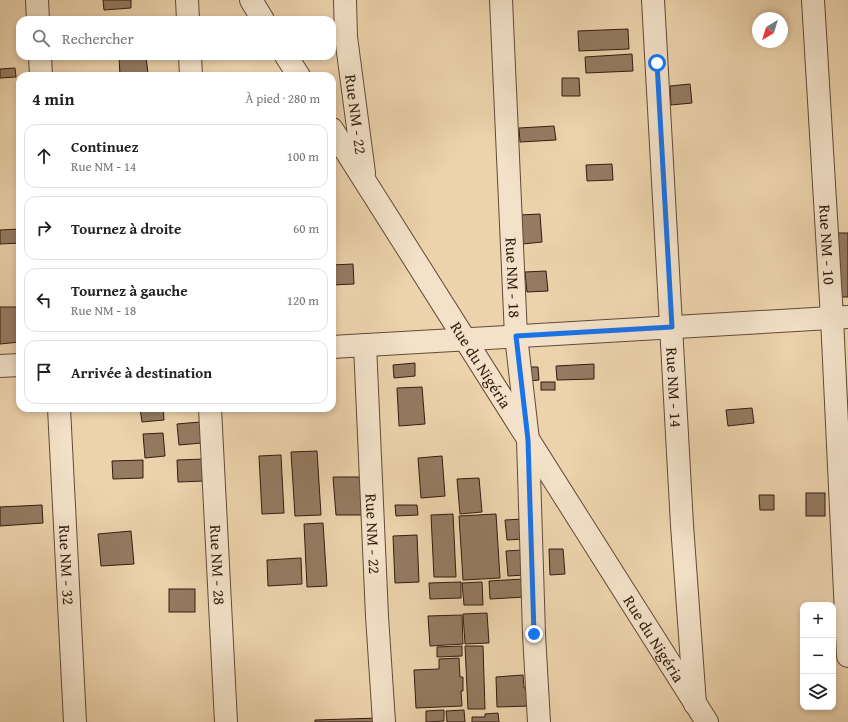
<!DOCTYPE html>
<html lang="fr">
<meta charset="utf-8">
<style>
body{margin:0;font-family:"Gentium Book Plus",serif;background:#f6f6f6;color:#222}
.controls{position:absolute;right:12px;bottom:12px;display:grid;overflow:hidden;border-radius:8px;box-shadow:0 2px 6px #0003}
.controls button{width:36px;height:36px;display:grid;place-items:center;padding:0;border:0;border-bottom:1px solid #e0e0e0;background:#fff;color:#222;font:20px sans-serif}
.compass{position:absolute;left:752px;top:12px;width:36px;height:36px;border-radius:50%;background:#fff;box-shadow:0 2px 6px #0003;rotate:218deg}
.stop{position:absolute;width:12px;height:12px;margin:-9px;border:3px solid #1a73e8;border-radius:50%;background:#fff}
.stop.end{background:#1a73e8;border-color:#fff;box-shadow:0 1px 4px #0008}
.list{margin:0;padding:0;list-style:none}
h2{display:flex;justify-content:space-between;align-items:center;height:52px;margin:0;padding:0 16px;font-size:17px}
h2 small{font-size:13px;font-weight:400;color:#767676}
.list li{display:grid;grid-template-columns:26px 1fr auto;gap:12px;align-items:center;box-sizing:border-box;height:64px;margin:0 8px 8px;padding:0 8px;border:1px solid #e0e0e0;border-radius:12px}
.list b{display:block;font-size:15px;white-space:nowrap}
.list p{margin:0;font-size:13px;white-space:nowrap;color:#767676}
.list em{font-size:13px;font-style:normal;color:#767676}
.icon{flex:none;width:22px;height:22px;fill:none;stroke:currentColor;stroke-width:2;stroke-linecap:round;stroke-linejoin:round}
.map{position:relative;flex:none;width:848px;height:722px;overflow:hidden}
.search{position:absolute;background:#fff;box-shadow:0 2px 6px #0003;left:16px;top:16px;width:320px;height:44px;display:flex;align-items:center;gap:10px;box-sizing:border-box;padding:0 14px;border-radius:12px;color:#767676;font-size:15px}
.panel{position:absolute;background:#fff;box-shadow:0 2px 6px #0003;left:16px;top:72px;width:320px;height:340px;border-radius:12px}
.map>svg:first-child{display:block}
.building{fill:#947b61;stroke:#341c10}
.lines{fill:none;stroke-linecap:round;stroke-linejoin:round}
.minor-casing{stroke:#624a37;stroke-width:24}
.minor{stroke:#f3e2c9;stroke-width:22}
.route{stroke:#1a73e8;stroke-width:5}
.labels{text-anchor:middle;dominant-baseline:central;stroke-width:4;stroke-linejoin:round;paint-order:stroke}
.street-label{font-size:16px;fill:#341c10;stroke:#f3e2c9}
</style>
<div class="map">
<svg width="848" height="722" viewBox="0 0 848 722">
<rect width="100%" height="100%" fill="#ecd3ac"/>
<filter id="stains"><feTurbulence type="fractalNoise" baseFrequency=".005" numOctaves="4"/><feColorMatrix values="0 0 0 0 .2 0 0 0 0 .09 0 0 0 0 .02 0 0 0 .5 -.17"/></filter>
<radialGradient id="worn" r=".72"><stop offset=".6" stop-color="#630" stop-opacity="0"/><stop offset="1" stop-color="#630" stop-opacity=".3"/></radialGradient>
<g class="building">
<polygon points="103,0 131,0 131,8 104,10"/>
<polygon points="628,29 629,49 579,51 578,31"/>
<polygon points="632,54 633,71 586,73 585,57"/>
<polygon points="119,56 146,56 148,74 120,76"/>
<polygon points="15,68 16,77 0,78 0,69"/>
<polygon points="562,78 579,78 580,96 562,96"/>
<polygon points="690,84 692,103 671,105 670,86"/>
<polygon points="554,126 556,140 520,142 519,128"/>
<polygon points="612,164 613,180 587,181 586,165"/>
<polygon points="540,214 542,242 523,244 520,215"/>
<polygon points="20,229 20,243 0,244 0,230"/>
<rect x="838" y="233" width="10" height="64"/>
<polygon points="353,264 354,284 332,285 332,265"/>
<polygon points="546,271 548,291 527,292 525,272"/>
<polygon points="0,307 20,307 20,342 0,344"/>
<polygon points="415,363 415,376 394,378 393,365"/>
<polygon points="594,364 594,379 557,380 556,366"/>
<polygon points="528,367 538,367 539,380 529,381"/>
<rect x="541" y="382" width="14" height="8"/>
<polygon points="422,387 425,424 399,426 397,388"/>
<polygon points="87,408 108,408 108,409 88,411"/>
<polygon points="140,408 163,408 164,420 142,422"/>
<polygon points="752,408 754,423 728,426 726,410"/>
<polygon points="200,422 202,443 179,445 177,424"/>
<polygon points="163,433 165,456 145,458 143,434"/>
<polygon points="317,451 321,515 295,516 291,452"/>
<polygon points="281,455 284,513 262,514 259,456"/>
<polygon points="442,456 445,496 421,498 418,458"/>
<polygon points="204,459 205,481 178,482 177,460"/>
<polygon points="143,460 143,478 113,479 112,461"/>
<polygon points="333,477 362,477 369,515 336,515"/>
<polygon points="479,478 482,512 460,514 457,479"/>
<rect x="806" y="493" width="19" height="23"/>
<polygon points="759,495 774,495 774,510 760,510"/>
<polygon points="42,505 43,523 0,526 0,507"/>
<polygon points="395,505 417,505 418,515 396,516"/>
<polygon points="453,514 456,577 434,577 431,515"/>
<polygon points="496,514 500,578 463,580 459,516"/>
<polygon points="523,519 524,539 507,540 505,520"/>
<polygon points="323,523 327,586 307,587 304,524"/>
<polygon points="131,531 134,564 101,566 98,534"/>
<polygon points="417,535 419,582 395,583 393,536"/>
<polygon points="549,549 563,549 565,574 550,575"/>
<polygon points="524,550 525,575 508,576 506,551"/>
<polygon points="301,558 302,584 268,586 267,560"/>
<polygon points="524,579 525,597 490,599 489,581"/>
<polygon points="461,582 461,598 430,599 429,583"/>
<polygon points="482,582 483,605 464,605 462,583"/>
<rect x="169" y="589" width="26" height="23"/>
<polygon points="487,613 489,643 465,644 463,614"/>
<polygon points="462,615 463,644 430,646 428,616"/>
<polygon points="462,646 462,656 437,657 437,647"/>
<polygon points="465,646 483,646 485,709 468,709"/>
<polygon points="459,658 460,677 463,677 463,691 461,691 462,706 416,708 414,670 439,669 439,659"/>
<polygon points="523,675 524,688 530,687 531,706 497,707 496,677"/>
<polygon points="444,710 444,721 426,722 426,711"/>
<polygon points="464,710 465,722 447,722 446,711"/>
<polygon points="498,713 499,722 472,722 472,717 485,717 485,714"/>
<polygon points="378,718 379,722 315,722 315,720"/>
</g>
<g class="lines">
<defs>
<g id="minor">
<polyline points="37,0 38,20"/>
<polyline points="187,0 188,20"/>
<polyline points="251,0 263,20"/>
<path id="s1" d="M 345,0 L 346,37 L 364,173"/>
<path id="s2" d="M 501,0 L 516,336 L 528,440 L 534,634 L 539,722"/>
<path id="s3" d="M 653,0 L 682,525 L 695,704"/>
<path id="s4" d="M 813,0 L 832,318 L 848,656"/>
<polyline points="40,56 41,76"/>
<polyline points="190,56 191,76"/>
<polyline points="286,56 299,76"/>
<path id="s5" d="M 332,129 L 707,722"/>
<path id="s6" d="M 365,345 L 377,616 L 384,722"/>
<polyline points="332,347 848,317"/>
<polyline points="0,366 20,365"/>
<path id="s7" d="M 59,408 L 75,722"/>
<path id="s8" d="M 210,408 L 226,722"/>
</g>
</defs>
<use href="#minor" class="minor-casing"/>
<use href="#minor" class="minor"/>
</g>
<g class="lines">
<polyline class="route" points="534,634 528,440 516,336 672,327 657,63"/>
</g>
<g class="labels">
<g class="street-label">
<text stroke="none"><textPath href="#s1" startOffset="115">Rue NM - 22</textPath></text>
<text stroke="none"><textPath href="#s4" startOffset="245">Rue NM - 10</textPath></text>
<text stroke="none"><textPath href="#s2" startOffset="278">Rue NM - 18</textPath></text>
<text stroke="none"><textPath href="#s5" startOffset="279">Rue du Nigéria</textPath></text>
<text stroke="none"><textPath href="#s3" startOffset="388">Rue NM - 14</textPath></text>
<text stroke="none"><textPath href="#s6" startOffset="189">Rue NM - 22</textPath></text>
<text stroke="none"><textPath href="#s7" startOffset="157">Rue NM - 32</textPath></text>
<text stroke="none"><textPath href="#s8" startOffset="157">Rue NM - 28</textPath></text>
<text stroke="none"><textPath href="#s5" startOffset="603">Rue du Nigéria</textPath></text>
</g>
</g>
<rect width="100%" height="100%" filter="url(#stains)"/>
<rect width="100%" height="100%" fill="url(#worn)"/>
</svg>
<div class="controls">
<button>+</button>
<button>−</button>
<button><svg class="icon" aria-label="layers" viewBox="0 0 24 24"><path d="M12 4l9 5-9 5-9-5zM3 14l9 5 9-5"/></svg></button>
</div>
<svg class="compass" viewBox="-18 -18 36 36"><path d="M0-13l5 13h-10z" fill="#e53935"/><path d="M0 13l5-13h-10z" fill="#767676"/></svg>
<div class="stop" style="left:657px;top:63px"></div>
<div class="stop end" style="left:534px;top:634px"></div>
<div class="search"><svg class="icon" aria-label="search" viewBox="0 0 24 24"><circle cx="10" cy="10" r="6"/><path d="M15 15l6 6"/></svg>Rechercher</div>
<section class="panel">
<h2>4 min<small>À pied · 280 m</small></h2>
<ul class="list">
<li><svg class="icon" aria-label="ahead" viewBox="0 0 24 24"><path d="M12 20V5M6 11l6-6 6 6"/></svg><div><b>Continuez</b><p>Rue NM - 14</p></div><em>100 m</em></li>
<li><svg class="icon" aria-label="right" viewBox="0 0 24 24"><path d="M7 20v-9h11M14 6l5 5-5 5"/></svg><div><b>Tournez à droite</b></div><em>60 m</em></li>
<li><svg class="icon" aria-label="left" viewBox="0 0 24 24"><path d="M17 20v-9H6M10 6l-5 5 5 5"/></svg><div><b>Tournez à gauche</b><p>Rue NM - 18</p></div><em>120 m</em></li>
<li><svg class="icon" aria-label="arrive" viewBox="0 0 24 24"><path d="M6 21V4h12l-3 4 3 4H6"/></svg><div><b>Arrivée à destination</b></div></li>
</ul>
</section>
</div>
